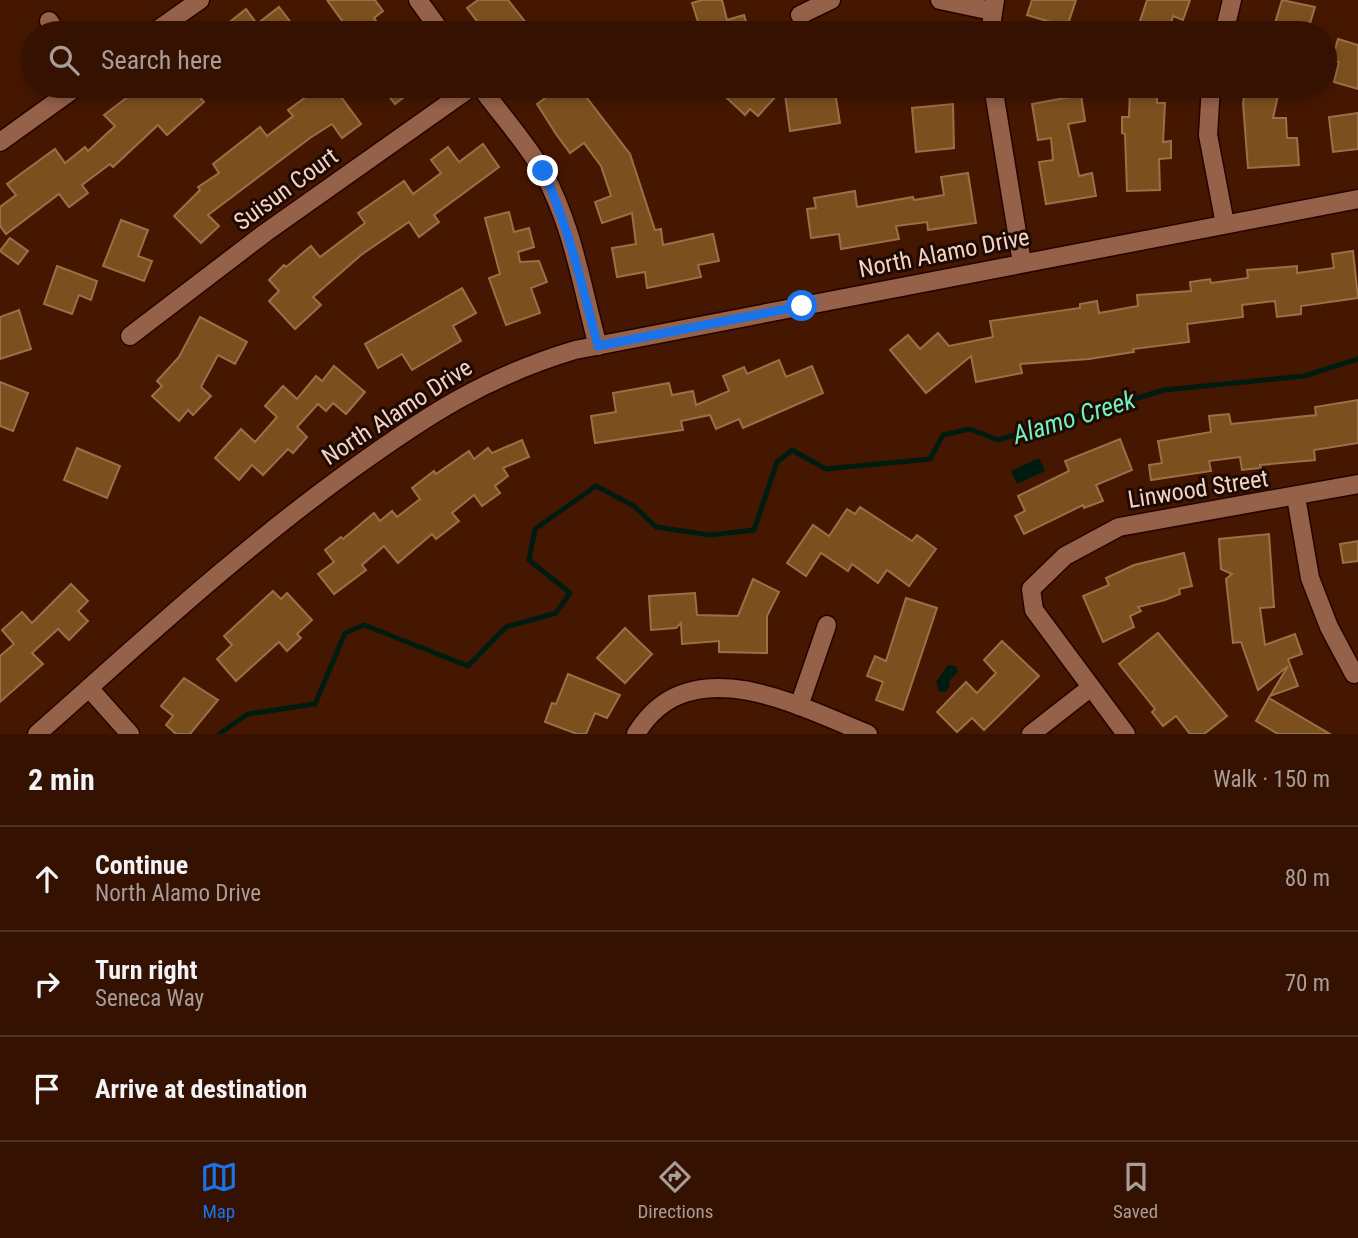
<!DOCTYPE html>
<meta charset="utf-8">
<style>
body{margin:0;font-family:"Roboto Condensed",sans-serif;background:#3c1a0a;color:#f1f3f6}
.stop{position:absolute;width:21px;height:21px;margin:-16px;border:5px solid #1a73e8;border-radius:50%;background:#fff}
.stop.end{background:#1a73e8;border-color:#fff;box-shadow:0 2px 7px #0008}
.list{margin:0;padding:0;list-style:none}
h2{display:flex;justify-content:space-between;align-items:center;height:91px;margin:0;padding:0 28px;font-size:30px}
h2 small{font-size:23px;font-weight:400;color:#a99d99}
.list li{display:grid;grid-template-columns:46px 1fr auto;gap:21px;align-items:center;box-sizing:border-box;height:105px;padding:0 28px;border-top:2px solid #4e3122}
.list b{display:block;font-size:26px;white-space:nowrap}
.list p{margin:0;font-size:23px;white-space:nowrap;color:#a99d99}
.list em{font-size:23px;font-style:normal;color:#a99d99}
.icon{flex:none;width:38px;height:38px;fill:none;stroke:currentColor;stroke-width:2;stroke-linecap:round;stroke-linejoin:round}
.map{position:relative;flex:none;width:1358px;height:734px;overflow:hidden}
.search{position:absolute;background:#341100;box-shadow:0 4px 10px #0003;left:21px;right:21px;top:21px;height:77px;display:flex;align-items:center;gap:18px;box-sizing:border-box;padding:0 24px;border-radius:38px;color:#a99d99;font-size:26px}
.sheet{height:406px;background:#341100}
nav{display:flex;justify-content:space-around;align-items:center;box-sizing:border-box;height:98px;border-top:2px solid #4e3122;background:#341100;font-size:19px;color:#a99d99}
nav a{display:grid;justify-items:center;gap:4px}
nav .on{color:#1a73e8}
.map>svg:first-child{display:block}
.water{fill:#001c11}
.lines{fill:none;stroke-linecap:round;stroke-linejoin:round}
.stream{stroke:#001c11;stroke-width:5}
.building{fill:#7c501e;stroke:#9a7046;stroke-width:2}
.minor-casing{stroke:#240400;stroke-width:21}
.minor{stroke:#966149;stroke-width:18}
.route{stroke:#1a73e8;stroke-width:9}
.labels{text-anchor:middle;dominant-baseline:central;stroke-width:6;stroke-linejoin:round;paint-order:stroke}
.street-label{font-size:24px;fill:#f2d4c6;stroke:#1e0a03}
.water-label{font-size:26px;font-style:italic;fill:#6ef3c0;stroke:#1e0a03}
</style>
<div class="map">
<svg width="1358" height="734" viewBox="0 0 1358 734">
<rect width="100%" height="100%" fill="#451700"/>
<g class="water">
<polygon points="1039,458 1045,471 1017,484 1011,471"/>
<polygon points="948,665 956,666 958,672 950,680 949,688 945,692 939,691 936,682"/>
</g>
<g class="lines">
<polyline class="stream" points="219,734 248,714 315,704 345,633 364,625 468,666 506,627 556,613 570,593 529,560 535,529 596,486 634,506 656,527 710,535 754,530 777,462 792,450 826,469 930,459 943,435 970,429 998,440 1164,390 1304,376 1358,359"/>
</g>
<g class="building">
<polygon points="327,0 375,0 383,11 374,18 385,33 351,33"/>
<polygon points="478,0 508,0 534,33 486,33 467,8"/>
<polygon points="702,0 722,0 727,20 744,15 749,33 696,33 696,29 700,28 692,3"/>
<polygon points="1032,0 1076,0 1067,27 1027,15"/>
<polygon points="1147,0 1190,0 1183,20 1173,16 1168,33 1136,33"/>
<polygon points="1282,0 1315,7 1307,33 1272,33"/>
<polygon points="279,7 299,33 216,33 246,9 257,24"/>
<polygon points="1338,39 1358,45 1358,89 1334,82 1339,62 1332,60"/>
<polygon points="142,86 156,86 163,93 171,86 210,86 198,95 204,102 167,135 158,125 113,167 110,164 82,185 88,193 69,207 59,194 6,234 0,226 0,207 16,195 7,184 55,149 65,163 85,147 88,151 115,126 104,115"/>
<polygon points="303,86 333,86 361,124 342,138 332,124 310,138 208,215 219,226 201,243 174,216 200,190 198,187 219,173 213,164 260,127 267,136 293,116 288,110 310,94"/>
<polygon points="381,86 418,86 395,104"/>
<polygon points="545,86 604,86 587,98 630,154 655,230 661,229 663,245 713,234 719,261 698,265 701,277 647,288 645,272 617,277 612,248 636,244 632,213 602,223 595,202 611,196 601,166 584,143 570,153 556,134 537,104 551,94"/>
<polygon points="714,86 770,86 778,94 758,116 750,109 745,115"/>
<polygon points="809,86 834,86 840,123 790,131 785,94 810,90"/>
<polygon points="1246,86 1280,86 1273,118 1286,118 1287,138 1297,138 1299,165 1248,168 1243,103"/>
<polygon points="1130,89 1157,90 1157,103 1165,103 1163,142 1171,141 1171,158 1159,159 1160,190 1127,191 1125,134 1122,133 1122,117 1129,117"/>
<polygon points="1081,95 1085,121 1068,124 1079,176 1092,173 1096,196 1046,204 1039,162 1053,160 1051,138 1038,140 1032,104"/>
<polygon points="953,104 954,148 916,152 912,108"/>
<polygon points="1358,113 1358,149 1333,152 1329,117"/>
<polygon points="483,144 499,167 434,215 439,222 419,237 409,222 361,255 313,297 321,305 295,329 269,301 279,291 269,280 284,265 286,267 311,246 320,257 365,223 358,213 404,181 413,194 441,173 431,160 448,147 459,162"/>
<polygon points="968,173 976,223 928,230 927,222 896,226 899,239 841,249 839,234 811,238 807,209 816,208 814,198 855,191 857,207 913,197 914,200 944,195 941,177"/>
<polygon points="509,212 514,232 529,228 534,247 518,252 520,262 539,261 547,282 531,288 540,313 506,325 489,278 500,274 485,218"/>
<polygon points="121,220 148,230 138,256 152,261 144,281 103,266"/>
<polygon points="10,238 28,251 18,264 0,251"/>
<polygon points="1353,251 1358,298 1301,306 1301,314 1277,317 1275,301 1242,305 1243,317 1187,324 1189,342 1133,349 1134,352 1089,359 1020,364 1022,373 976,382 971,356 926,393 890,350 908,335 920,349 938,333 949,346 993,337 990,321 1080,308 1080,304 1097,301 1099,313 1138,306 1137,295 1191,291 1190,282 1210,279 1211,283 1248,278 1247,270 1297,266 1297,273 1334,268 1332,254"/>
<polygon points="57,266 97,281 91,300 79,295 72,314 44,304"/>
<polygon points="462,288 476,313 453,326 461,341 412,370 402,354 378,368 365,344"/>
<polygon points="19,310 31,349 0,359 0,317"/>
<polygon points="200,317 247,342 235,364 218,355 201,387 211,396 193,415 188,410 179,421 152,396 162,386 157,381 179,357"/>
<polygon points="779,360 786,377 812,366 823,393 743,428 739,419 716,429 710,415 681,421 683,430 595,443 591,416 616,412 613,393 669,383 672,395 693,391 696,405 729,391 723,376 744,367 747,374"/>
<polygon points="334,366 365,392 346,414 333,403 326,411 318,404 297,427 307,437 293,453 288,449 263,475 252,465 239,480 215,458 241,429 255,442 277,417 265,406 283,386 297,399 316,376 322,381"/>
<polygon points="0,382 28,393 13,431 0,426"/>
<polygon points="1358,400 1358,443 1314,450 1315,460 1260,465 1261,468 1242,470 1240,457 1209,461 1211,471 1151,480 1149,465 1162,463 1158,441 1211,432 1209,416 1229,414 1231,424 1316,415 1315,407"/>
<polygon points="1120,439 1132,470 1096,485 1103,501 1084,508 1083,505 1024,534 1015,516 1025,511 1018,496 1069,471 1065,461"/>
<polygon points="522,440 529,457 503,468 508,476 495,486 500,493 482,506 474,495 452,513 459,521 436,539 432,534 398,563 384,546 362,565 366,570 334,594 318,574 334,562 325,550 341,537 343,539 374,513 380,521 392,511 397,517 420,499 412,488 434,471 436,474 469,451 474,459 488,448 492,453"/>
<polygon points="77,448 120,466 107,498 64,480"/>
<polygon points="860,507 912,541 917,535 936,549 909,586 887,570 878,583 852,564 848,571 821,553 806,576 787,563 813,525 829,536 847,509 855,514"/>
<polygon points="1269,534 1274,607 1260,608 1265,645 1295,634 1302,654 1288,659 1298,686 1270,696 1288,666 1258,690 1241,642 1233,643 1226,579 1232,574 1221,569 1219,539"/>
<polygon points="1358,541 1358,561 1343,563 1340,544"/>
<polygon points="1184,553 1192,586 1179,589 1180,594 1165,600 1138,607 1141,611 1130,616 1134,627 1103,642 1083,596 1109,585 1106,578 1134,565"/>
<polygon points="753,579 779,592 767,616 767,653 719,652 719,641 682,644 681,623 676,628 651,630 649,596 695,593 697,615 738,616"/>
<polygon points="71,584 88,601 78,611 88,621 69,640 58,629 32,653 43,664 0,702 0,656 14,644 2,630 22,612 32,623"/>
<polygon points="273,591 281,599 287,593 312,620 297,634 301,638 287,651 279,642 236,681 217,659 232,645 224,636"/>
<polygon points="906,598 937,608 903,710 876,700 883,682 867,676 875,656 886,661"/>
<polygon points="625,628 652,654 625,683 597,658"/>
<polygon points="1158,633 1227,716 1204,734 1190,734 1176,716 1163,726 1152,712 1155,709 1119,664"/>
<polygon points="1002,641 1039,676 984,730 972,718 957,732 937,712 966,682 977,693 996,673 984,660"/>
<polygon points="568,674 620,695 607,718 595,713 586,734 577,734 545,722 552,703 556,704"/>
<polygon points="184,678 218,700 190,734 176,734 166,725 173,716 161,706"/>
<polygon points="1269,698 1330,734 1278,734 1256,721"/>
</g>
<g class="lines">
<defs>
<g id="minor">
<polyline points="418,0 442,33"/>
<polyline points="940,0 992,11"/>
<polyline points="800,15 831,0"/>
<polyline points="49,21 57,33"/>
<polyline points="153,33 200,0"/>
<polyline points="990,33 995,0"/>
<polyline points="1224,33 1232,0"/>
<path d="M 480,86 C 500,114 526,142 543,172 C 573,226 582,288 598,346"/>
<polyline points="993,86 1022,263"/>
<polyline points="1211,86 1208,135 1225,224"/>
<polyline points="0,142 78,86"/>
<polyline points="130,336 265,233 473,86"/>
<polyline points="1296,497 1310,578 1329,627 1354,674"/>
<polyline points="89,688 130,734"/>
<polyline points="799,706 827,625"/>
<path d="M 37,734 C 140,643 240,550 351,470 C 426,416 485,377 575,350 L 1358,199"/>
<path d="M 636,734 C 689,646 798,706 868,734"/>
<polyline points="1031,734 1090,688"/>
<polyline points="1126,734 1034,610 1031,589 1065,556 1119,527 1358,484"/>
</g>
</defs>
<use href="#minor" class="minor-casing"/>
<use href="#minor" class="minor"/>
</g>
<g class="lines">
<path class="route" d="M 543,171 C 569,227 582,286 598,346 L 802,306"/>
</g>
<g class="labels">
<g class="street-label">
<text transform="translate(286 189) rotate(-36)">Suisun Court</text>
<text transform="translate(944 253) rotate(-11)">North Alamo Drive</text>
<text transform="translate(397 412) rotate(-33)">North Alamo Drive</text>
<text transform="translate(1198 489) rotate(-9)">Linwood Street</text>
</g>
<g class="water-label">
<text transform="translate(1074 417) rotate(-17)">Alamo Creek</text>
</g>
</g>
</svg>
<div class="stop" style="left:802px;top:306px"></div>
<div class="stop end" style="left:543px;top:171px"></div>
<div class="search"><svg class="icon" aria-label="search" viewBox="0 0 24 24"><circle cx="10" cy="10" r="6"/><path d="M15 15l6 6"/></svg>Search here</div>
</div>
<section class="sheet">
<h2>2 min<small>Walk · 150 m</small></h2>
<ul class="list">
<li><svg class="icon" aria-label="ahead" viewBox="0 0 24 24"><path d="M12 20V5M6 11l6-6 6 6"/></svg><div><b>Continue</b><p>North Alamo Drive</p></div><em>80 m</em></li>
<li><svg class="icon" aria-label="right" viewBox="0 0 24 24"><path d="M7 20v-9h11M14 6l5 5-5 5"/></svg><div><b>Turn right</b><p>Seneca Way</p></div><em>70 m</em></li>
<li><svg class="icon" aria-label="arrive" viewBox="0 0 24 24"><path d="M6 21V4h12l-3 4 3 4H6"/></svg><div><b>Arrive at destination</b></div></li>
</ul>
</section>
<nav>
<a class="on"><svg class="icon" aria-label="map" viewBox="0 0 24 24"><path d="M3 6l6-2 6 2 6-2v14l-6 2-6-2-6 2zM9 4v14M15 6v14"/></svg>Map</a>
<a><svg class="icon" aria-label="directions" viewBox="0 0 24 24"><path d="M12 3l9 9-9 9-9-9zM9 14v-3h6M13 9l2 2-2 2"/></svg>Directions</a>
<a><svg class="icon" aria-label="saved" viewBox="0 0 24 24"><path d="M7 4h10v16l-5-4-5 4z"/></svg>Saved</a>
</nav>
